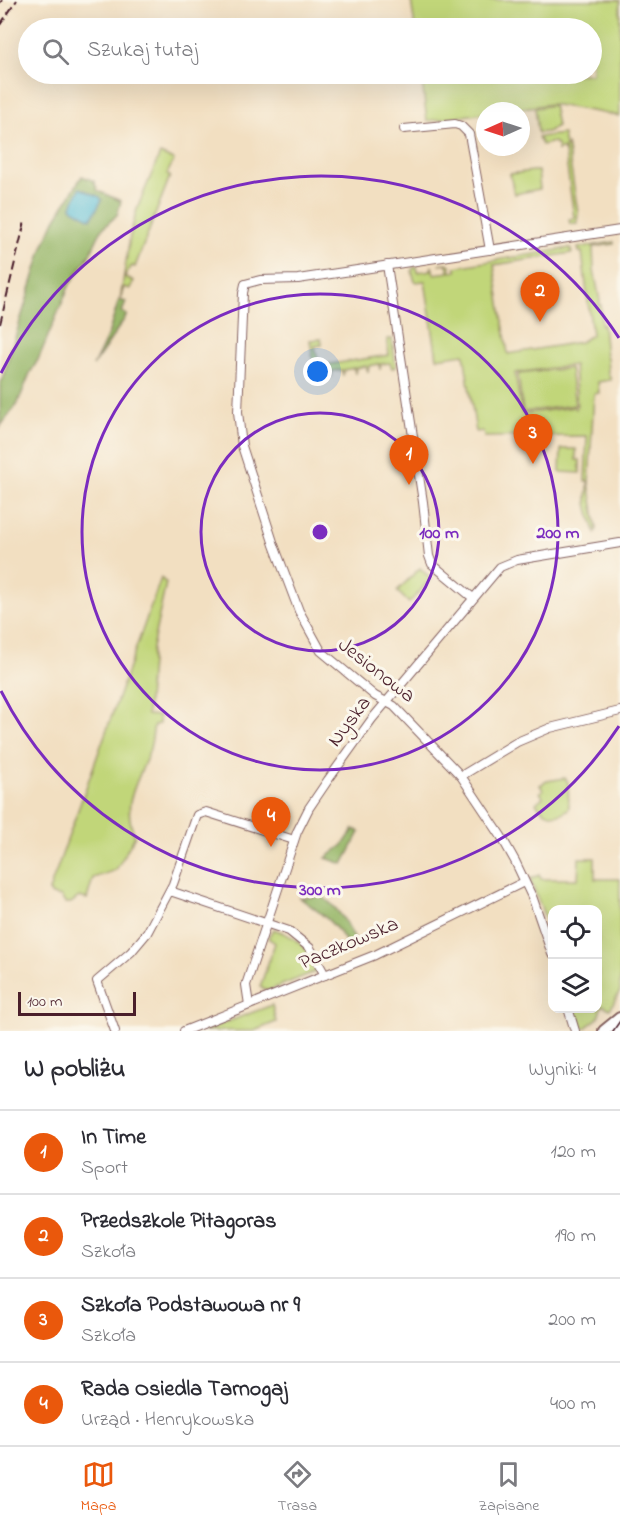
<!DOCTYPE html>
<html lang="pl">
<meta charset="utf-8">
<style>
body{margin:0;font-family:"Indie Flower",sans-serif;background:#f2f2f3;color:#2b2b33}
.controls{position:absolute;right:18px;bottom:18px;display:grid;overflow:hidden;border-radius:12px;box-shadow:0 6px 24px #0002}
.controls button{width:54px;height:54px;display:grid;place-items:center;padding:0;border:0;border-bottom:2px solid #e1e1e2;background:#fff;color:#2b2b33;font:30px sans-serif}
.compass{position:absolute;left:476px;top:102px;width:54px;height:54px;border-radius:50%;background:#fff;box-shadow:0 6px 24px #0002;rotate:267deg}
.scale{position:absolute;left:18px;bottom:15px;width:118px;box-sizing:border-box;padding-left:6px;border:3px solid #4a1f2b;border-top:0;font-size:16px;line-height:21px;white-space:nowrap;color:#4a1f2b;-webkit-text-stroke:4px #fbf7ec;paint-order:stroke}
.you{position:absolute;left:318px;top:372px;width:21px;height:21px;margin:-15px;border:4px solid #fff;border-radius:50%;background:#1a73e8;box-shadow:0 0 0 9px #1a73e833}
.badge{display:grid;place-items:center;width:39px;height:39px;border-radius:50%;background:#ea580c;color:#fff;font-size:20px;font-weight:700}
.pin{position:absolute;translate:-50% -50px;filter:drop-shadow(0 2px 3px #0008)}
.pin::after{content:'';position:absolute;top:32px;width:21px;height:18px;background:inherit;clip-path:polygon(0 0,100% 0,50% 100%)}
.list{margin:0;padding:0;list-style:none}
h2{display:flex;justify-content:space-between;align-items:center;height:78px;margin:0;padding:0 24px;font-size:26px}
h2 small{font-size:20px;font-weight:400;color:#7c7c81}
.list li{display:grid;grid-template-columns:39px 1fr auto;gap:18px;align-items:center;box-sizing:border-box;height:84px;padding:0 24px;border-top:2px solid #e1e1e2}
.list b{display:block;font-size:22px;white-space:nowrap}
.list p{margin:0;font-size:20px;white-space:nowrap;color:#7c7c81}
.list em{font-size:20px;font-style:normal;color:#7c7c81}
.icon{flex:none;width:33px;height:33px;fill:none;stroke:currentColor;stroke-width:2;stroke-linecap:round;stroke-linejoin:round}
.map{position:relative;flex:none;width:620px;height:1031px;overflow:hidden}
.search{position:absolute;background:#fff;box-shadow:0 6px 24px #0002;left:18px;right:18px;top:18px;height:66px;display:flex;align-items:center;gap:15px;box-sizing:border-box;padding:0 21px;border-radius:33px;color:#7c7c81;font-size:22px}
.sheet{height:414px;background:#fff}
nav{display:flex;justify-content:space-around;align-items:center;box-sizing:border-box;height:84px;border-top:2px solid #e1e1e2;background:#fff;font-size:16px;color:#7c7c81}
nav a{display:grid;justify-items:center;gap:3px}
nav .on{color:#ea580c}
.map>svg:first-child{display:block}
.green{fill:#c1d679;stroke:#867a52;stroke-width:1.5;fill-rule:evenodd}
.forest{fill:#98b769;stroke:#716b4a;stroke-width:1.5}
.water{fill:#56bcd4;stroke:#506e80;stroke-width:1.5}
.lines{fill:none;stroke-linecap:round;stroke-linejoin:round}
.street-casing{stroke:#856260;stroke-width:10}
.secondary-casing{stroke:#856260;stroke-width:14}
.street{stroke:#fff;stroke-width:8}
.secondary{stroke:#fff;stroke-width:10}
.tram{stroke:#4a1f2b;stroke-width:1.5}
.rail{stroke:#4a1f2b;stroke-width:2;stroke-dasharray:9 4.5;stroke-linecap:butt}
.ring{fill:none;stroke:#7b2cbf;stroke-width:3}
.labels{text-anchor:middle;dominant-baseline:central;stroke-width:6;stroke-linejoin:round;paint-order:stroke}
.street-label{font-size:21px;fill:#4a1f2b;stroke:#fbf7ec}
.centre{fill:#7b2cbf;stroke:#fbf7ec;stroke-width:3}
.ring-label{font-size:18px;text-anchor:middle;font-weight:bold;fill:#7b2cbf;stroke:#fbf7ec;stroke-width:6;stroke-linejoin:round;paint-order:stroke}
</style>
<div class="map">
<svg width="620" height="1031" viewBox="0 0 620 1031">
<rect width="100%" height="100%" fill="#fbf7ec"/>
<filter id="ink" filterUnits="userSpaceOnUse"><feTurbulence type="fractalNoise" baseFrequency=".0167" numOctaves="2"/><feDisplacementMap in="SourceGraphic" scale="12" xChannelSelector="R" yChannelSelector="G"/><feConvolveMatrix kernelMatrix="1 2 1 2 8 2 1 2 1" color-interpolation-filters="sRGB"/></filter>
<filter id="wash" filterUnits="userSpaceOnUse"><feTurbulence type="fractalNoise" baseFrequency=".008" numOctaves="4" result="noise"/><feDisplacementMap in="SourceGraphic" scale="24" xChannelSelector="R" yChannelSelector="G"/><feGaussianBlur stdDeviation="1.35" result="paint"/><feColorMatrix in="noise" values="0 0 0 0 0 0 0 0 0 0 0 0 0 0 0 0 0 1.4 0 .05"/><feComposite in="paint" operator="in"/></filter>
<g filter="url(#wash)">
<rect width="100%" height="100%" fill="#f2dfc1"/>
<g class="green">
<polygon points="411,0 620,0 620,116 551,104 502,111 485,111 485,113 427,121 421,74 592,74 592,28 415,28"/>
<polygon points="553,105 557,126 547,132 538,133 535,108"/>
<polygon points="563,134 565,147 563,148 567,148 567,143 578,213 577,223 570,224 569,219 574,218 565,152 563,149 559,149 558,152 557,145 554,142 542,145 538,137"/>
<polygon points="160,154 174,160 167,174 170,176 135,267 132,266 124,277 134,281 130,289 124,287 120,300 130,236 137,209"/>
<polygon points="533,171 538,171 540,189 514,194 510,174"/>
<path d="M 614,242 L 614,244 L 593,247 L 594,270 L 600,301 L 599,305 L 601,305 L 601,325 L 603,325 L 606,357 L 607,357 L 608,373 L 611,380 L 598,382 L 599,393 L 594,394 L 589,483 L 597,529 L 595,533 C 593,522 588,513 587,502 C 586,495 589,489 588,481 L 585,481 L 587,436 L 484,437 L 483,431 L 476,432 L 464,354 L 437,358 L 425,281 L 415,282 L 412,271 L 413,268 L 417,267 L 418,272 L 431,270 L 432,266 L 434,274 L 449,272 L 447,264 L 439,265 L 447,263 L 450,265 L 451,272 L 457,271 L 455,267 L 570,248 L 572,253 L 494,265 L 508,354 L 580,342 L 592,335 L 582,252 L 579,252 L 578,248 ZM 574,365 L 577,406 L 576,409 L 574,407 L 522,414 L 515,373 Z"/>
<polygon points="321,339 322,345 315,346 319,366 389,355 387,339 392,339 396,367 392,368 390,363 381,364 380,370 379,364 369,366 368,372 366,366 356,368 355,374 354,368 344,370 343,376 342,370 332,371 332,377 330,372 320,373 320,379 316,380 310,340"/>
<polygon points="570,368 575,405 523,412 518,374"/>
<polygon points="561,449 576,449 576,460 580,460 580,473 560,472"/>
<polygon points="420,568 431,579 409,603 397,591"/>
<path d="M 161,578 L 166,583 L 152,648 L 147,715 L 159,716 L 159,724 L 154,725 C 152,735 152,747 147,757 C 136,786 121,804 135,836 L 116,870 L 93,878 L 87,899 L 79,897 L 71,903 L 65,903 L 61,897 L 52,895 L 49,891 Z"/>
<path d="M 565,778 L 568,782 L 569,808 C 557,820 544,814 536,803 L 543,797 L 540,792 L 543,790 L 540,785 L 547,781 Z"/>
<polygon points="579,858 595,858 595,879 620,879 620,991 610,1009 602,1005 598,1018 585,1028 582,1027 580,1019 576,1020 573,1009 598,1008 598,910 552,910 552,936 530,879 539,875 541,879 578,879"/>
<path d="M 273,929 C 291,934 314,950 317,971 L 267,991 L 260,987 L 275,943 L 268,938 Z"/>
<polygon points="272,1005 276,1022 254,1031 203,1031"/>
</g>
<g class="forest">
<polygon points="82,176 94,181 98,191 121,201 117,215 102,229 89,256 70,284 38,360 30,373 18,403 0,427 0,386 43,247 55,220"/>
<polygon points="119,300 126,302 122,312 127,315 93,366 108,335"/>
<polygon points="354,829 360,832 343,864 326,858 343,845"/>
<path d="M 321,896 C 340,908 348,926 358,946 L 350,949 C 338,925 321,913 300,898 Z"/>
</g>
<polygon class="water" points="80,188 100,197 102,200 91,219 71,208"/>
</g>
<g filter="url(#ink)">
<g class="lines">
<defs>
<g id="street">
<polyline points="404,129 455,124 461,126 469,134 490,250"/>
<polyline points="387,265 423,502 429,556 432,564 473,598"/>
<polyline points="461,776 517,742 550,728 620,711"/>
<polyline points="170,891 289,931 310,948 325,975"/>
<polyline points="552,954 533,899 515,861 501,836 461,776 394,706 375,696 321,651 299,611 274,545 242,446 238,412 243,293 245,284 260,280 298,279 620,230"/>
<polyline points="249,1005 246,985 297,832 309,808 328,780 372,719 500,567 517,560 620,543"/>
<polyline points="568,1008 575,1031"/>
<polyline points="115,1031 97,981 131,952 147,933 173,884 197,815 206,812 294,840"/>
<polyline points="184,1031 375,955 524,882"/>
</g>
<g id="secondary">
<polyline points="604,1031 620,1018"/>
<polyline points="619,1031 620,1029"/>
</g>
</defs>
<use href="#street" class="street-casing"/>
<use href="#secondary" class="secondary-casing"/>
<use href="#street" class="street"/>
<use href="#secondary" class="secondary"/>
<polyline class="tram" points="613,1031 620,1021"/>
<g class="rail">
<polyline points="0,3 2,0"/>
<polyline points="0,25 17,0"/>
<polyline points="0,324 25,221"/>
</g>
</g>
</g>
<g class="ring">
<circle cx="320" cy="532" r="119"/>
<circle cx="320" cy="532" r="238"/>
<path d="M619 726A357 357 0 0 1 1 691M1 373A357 357 0 0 1 619 338"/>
</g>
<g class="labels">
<g class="street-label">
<text transform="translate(376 671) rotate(38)">Jesionowa</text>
<text transform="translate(350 722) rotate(-53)">Nyska</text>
<text transform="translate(349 944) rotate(-23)">Paczkowska</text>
</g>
</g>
<circle cx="320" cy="532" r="9" class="centre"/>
<g class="ring-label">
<text x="439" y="538">100 m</text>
<text x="558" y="538">200 m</text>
<text x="320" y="895">300 m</text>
</g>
</svg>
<div class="controls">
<button><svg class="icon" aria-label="locate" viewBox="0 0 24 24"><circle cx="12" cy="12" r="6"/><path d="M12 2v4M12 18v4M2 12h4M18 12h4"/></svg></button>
<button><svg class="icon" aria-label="layers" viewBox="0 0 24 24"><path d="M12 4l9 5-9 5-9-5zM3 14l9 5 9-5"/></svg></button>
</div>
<svg class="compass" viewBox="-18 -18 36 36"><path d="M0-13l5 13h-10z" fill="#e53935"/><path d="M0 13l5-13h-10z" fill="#7c7c81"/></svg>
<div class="scale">100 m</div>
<div class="you"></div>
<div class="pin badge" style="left:409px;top:485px">1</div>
<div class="pin badge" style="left:540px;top:322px">2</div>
<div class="pin badge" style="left:533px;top:464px">3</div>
<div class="pin badge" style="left:271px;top:847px">4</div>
<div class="search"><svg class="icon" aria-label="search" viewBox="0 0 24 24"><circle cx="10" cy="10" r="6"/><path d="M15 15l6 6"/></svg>Szukaj tutaj</div>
</div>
<section class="sheet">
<h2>W pobliżu<small>Wyniki: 4</small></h2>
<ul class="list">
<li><span class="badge">1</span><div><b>In Time</b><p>Sport</p></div><em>120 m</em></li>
<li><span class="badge">2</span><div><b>Przedszkole Pitagoras</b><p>Szkoła</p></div><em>190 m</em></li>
<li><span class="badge">3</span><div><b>Szkoła Podstawowa nr 9</b><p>Szkoła</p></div><em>200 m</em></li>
<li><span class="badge">4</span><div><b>Rada Osiedla Tarnogaj</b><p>Urząd · Henrykowska</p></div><em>400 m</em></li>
</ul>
</section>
<nav>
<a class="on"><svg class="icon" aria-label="map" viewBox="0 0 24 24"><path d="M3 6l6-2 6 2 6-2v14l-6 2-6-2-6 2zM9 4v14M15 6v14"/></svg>Mapa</a>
<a><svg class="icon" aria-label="directions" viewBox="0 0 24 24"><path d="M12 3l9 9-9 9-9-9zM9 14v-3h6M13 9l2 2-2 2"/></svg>Trasa</a>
<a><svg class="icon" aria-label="saved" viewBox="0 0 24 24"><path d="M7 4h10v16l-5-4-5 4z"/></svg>Zapisane</a>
</nav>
